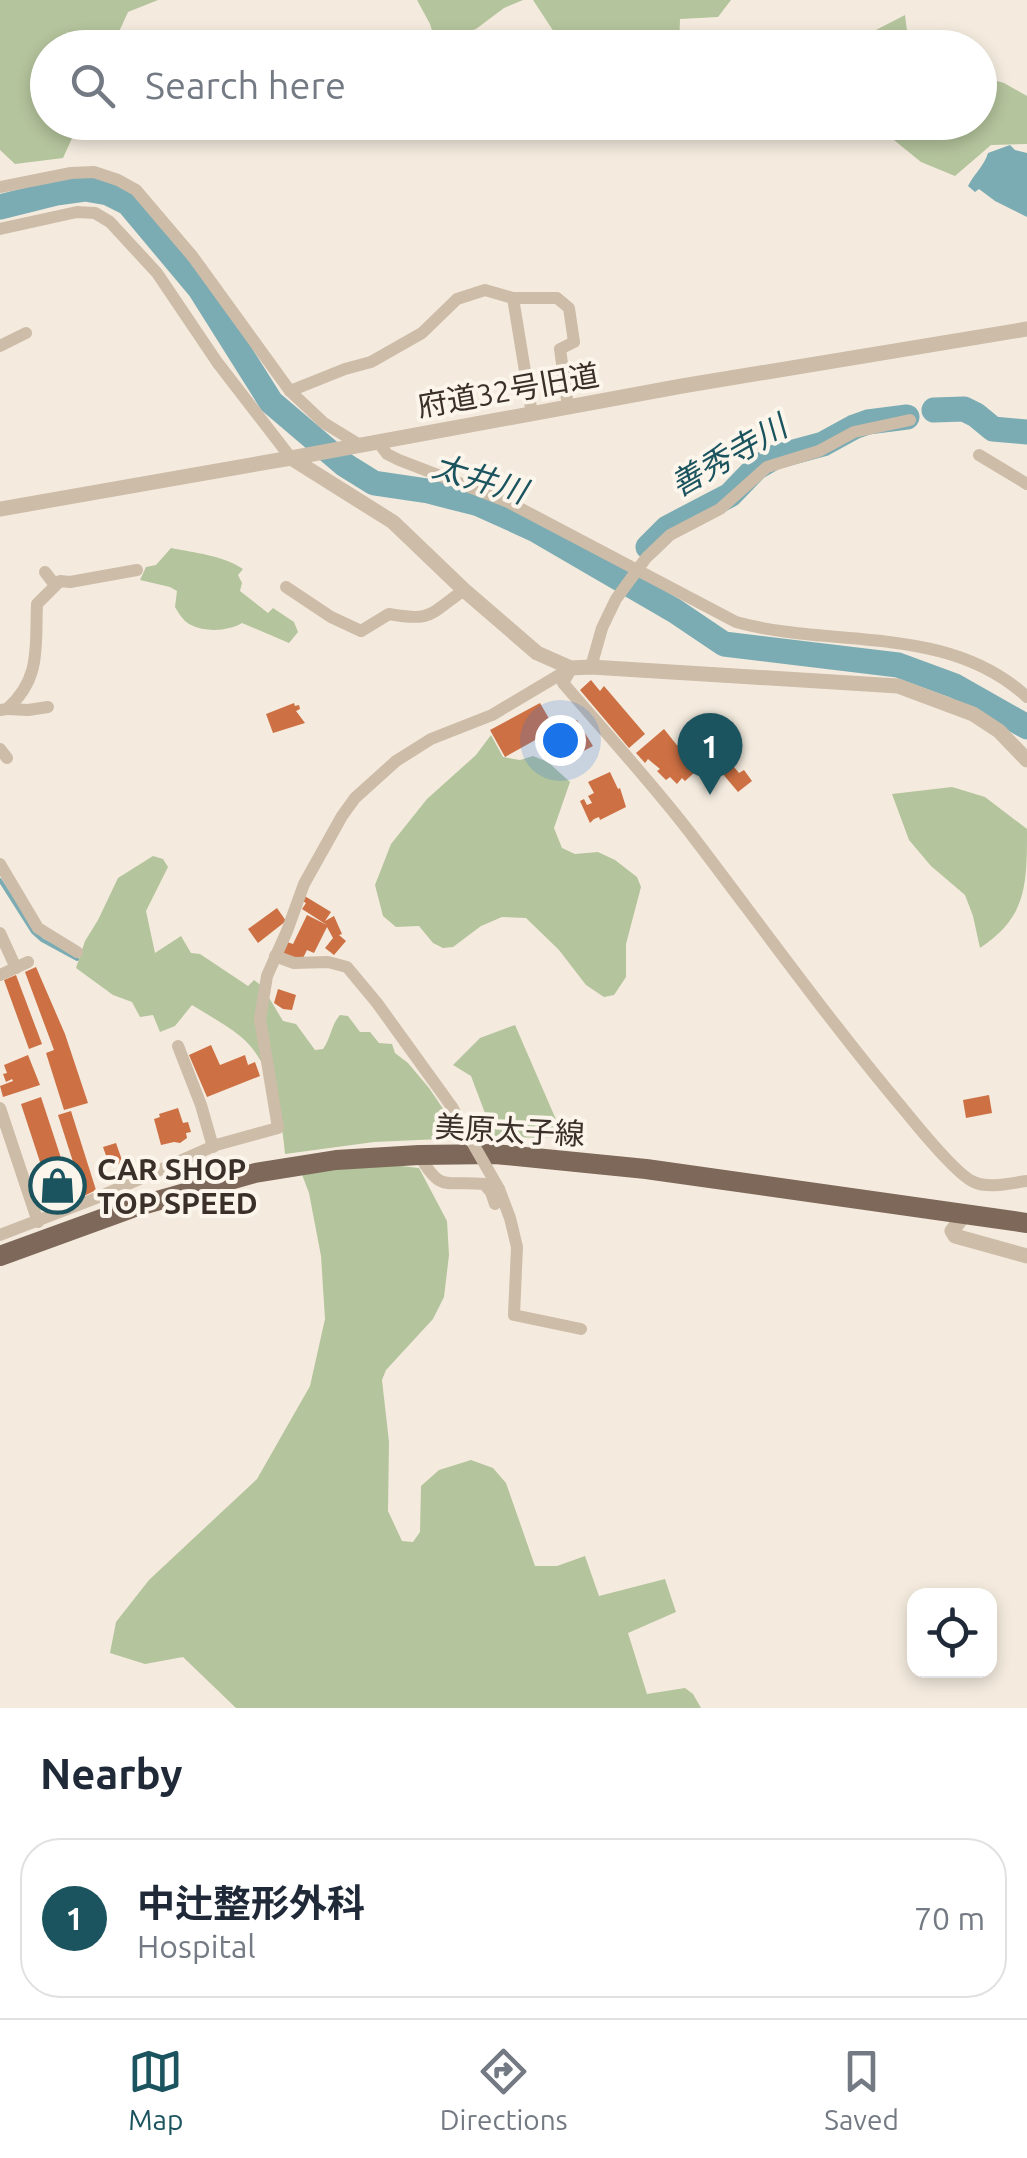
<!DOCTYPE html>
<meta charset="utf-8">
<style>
body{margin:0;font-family:Ubuntu,"Noto Sans JP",sans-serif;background:#f6f6f7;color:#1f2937}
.controls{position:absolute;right:30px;bottom:30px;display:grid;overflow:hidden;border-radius:20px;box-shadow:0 5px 15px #0003}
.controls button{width:90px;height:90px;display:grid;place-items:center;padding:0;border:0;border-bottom:2px solid #e0e1e3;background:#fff;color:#1f2937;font:50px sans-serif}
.you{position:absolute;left:560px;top:740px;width:35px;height:35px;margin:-25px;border:8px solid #fff;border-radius:50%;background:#1a73e8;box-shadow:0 0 0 15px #1a73e833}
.badge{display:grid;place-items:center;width:65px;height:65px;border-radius:50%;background:#1b545e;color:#fff;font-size:32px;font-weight:700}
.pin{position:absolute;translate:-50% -82px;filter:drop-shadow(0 2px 5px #0008)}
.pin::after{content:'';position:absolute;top:52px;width:35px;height:30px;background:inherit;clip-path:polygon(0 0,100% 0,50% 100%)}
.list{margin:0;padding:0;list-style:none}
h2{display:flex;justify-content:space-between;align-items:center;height:130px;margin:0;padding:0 40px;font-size:42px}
h2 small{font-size:32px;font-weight:400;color:#747a83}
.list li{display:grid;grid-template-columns:65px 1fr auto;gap:30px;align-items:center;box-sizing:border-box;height:160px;margin:0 20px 20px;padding:0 20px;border:2px solid #e0e1e3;border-radius:40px}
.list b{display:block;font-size:38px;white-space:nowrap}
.list p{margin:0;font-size:32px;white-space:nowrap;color:#747a83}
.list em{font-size:32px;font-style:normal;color:#747a83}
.icon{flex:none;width:55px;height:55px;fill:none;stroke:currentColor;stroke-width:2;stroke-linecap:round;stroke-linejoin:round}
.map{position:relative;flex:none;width:1027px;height:1708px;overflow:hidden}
.search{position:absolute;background:#fff;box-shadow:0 5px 15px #0003;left:30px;right:30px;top:30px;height:110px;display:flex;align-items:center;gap:25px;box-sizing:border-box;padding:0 35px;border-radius:55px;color:#747a83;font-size:38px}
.sheet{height:310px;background:#fff}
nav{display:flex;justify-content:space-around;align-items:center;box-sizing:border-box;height:140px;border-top:2px solid #e0e1e3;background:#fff;font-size:28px;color:#747a83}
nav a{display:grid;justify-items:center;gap:5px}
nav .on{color:#1b545e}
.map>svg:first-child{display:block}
.green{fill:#b4c49c}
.water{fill:#7bacb3}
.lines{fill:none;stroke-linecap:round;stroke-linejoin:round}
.stream{stroke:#7bacb3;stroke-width:4}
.river{stroke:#7bacb3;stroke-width:25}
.building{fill:#cd7043}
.minor{stroke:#cdbca8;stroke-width:12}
.tertiary{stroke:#cdbca8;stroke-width:15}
.primary{stroke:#7d6859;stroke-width:20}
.minor-bridge{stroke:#cdbca8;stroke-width:12}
.labels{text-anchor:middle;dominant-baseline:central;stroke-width:8;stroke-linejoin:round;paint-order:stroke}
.street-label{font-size:30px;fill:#3a3029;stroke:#fbf5eb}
.poi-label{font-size:30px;font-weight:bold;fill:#3a3029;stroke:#fbf5eb;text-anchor:start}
.water-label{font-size:32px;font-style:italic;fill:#1b545e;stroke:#fbf5eb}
</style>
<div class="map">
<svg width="1027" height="1708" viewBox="0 0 1027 1708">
<rect width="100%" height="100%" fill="#f4ebde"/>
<g class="green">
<polygon points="0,0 158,0 128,12 112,47 48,48 48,122 79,123 63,158 15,164 0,150"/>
<polygon points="417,0 523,0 504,8 476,29 436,44 430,24"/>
<polygon points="533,0 731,0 718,17 680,19 679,47 559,48 554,32"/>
<polygon points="905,15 909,47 843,47"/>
<polygon points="980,76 1004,83 1027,96 1027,144 991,145 955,176 921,162 873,123 980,122"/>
<path d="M 171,548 C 195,553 222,555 243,569 L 238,575 L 242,583 L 240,591 L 268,613 L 273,608 L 294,622 L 298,632 L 289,643 L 242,623 C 228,632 199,633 185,621 C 181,617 178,612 175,607 L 177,591 L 170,587 L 140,580 L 146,567 L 156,565 Z"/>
<polygon points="491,735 503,757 520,760 533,756 548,762 570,782 554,828 562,848 575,854 598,852 615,860 637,877 641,887 626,944 626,977 614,995 604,997 586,985 559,950 526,918 502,917 481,926 453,947 443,948 433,943 419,926 396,927 383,916 375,885 391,844 427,799 476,755"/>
<path d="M 952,787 L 985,797 L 1027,829 C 1027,885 1027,917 980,948 L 973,916 L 965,895 L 931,866 L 909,840 L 892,794 Z"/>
<path d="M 153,856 L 163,859 L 168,867 L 146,911 L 155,953 L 181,936 L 191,953 L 200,954 L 248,986 L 254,980 L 262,986 L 283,1021 L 296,1024 L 315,1050 L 323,1049 C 331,1038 331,1025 340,1015 L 348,1016 L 360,1032 L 370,1032 L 379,1043 L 392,1044 L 395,1053 L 408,1063 L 429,1088 L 463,1138 L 374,1142 L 285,1154 C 282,1116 271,1060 240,1036 C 225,1024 208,1015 192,1005 L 175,1026 L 160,1032 L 153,1015 L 140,1017 L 132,1002 L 113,995 L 76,968 L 85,941 L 98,920 L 118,878 Z"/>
<polygon points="515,1025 564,1138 494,1137 471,1076 453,1065 480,1038"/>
<polygon points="375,1163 419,1168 447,1221 449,1255 444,1297 433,1319 386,1370 382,1380 389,1442 388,1511 402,1541 413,1542 420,1532 421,1486 439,1470 471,1460 493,1468 506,1483 535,1566 557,1566 585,1556 599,1596 665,1579 676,1612 628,1633 647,1694 685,1688 693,1694 701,1708 236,1708 183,1657 145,1664 110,1653 116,1622 149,1580 257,1479 310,1386 325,1319 321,1256 309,1193 301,1172"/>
</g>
<path class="water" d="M 1010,145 L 1015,150 L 1027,153 L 1027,217 L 995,201 L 979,189 L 975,192 L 968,186 C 974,174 984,166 988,153 Z"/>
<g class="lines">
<polyline class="stream" points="0,880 33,932 42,940 77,959"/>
<g class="river">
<polyline points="0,207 56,193 85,189 108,193 128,203 200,289 271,402 345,465 374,483 428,491 479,504 534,529 675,611 724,644 898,665 955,686 1027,727"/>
<polyline points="934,410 964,409 976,415 993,429 1027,432"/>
<polyline points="648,547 667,528 730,495 756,468 775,457 823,444 854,427 868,422 907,417"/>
</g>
</g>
<g class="building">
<polygon points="591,680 600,691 604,686 645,734 629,748 580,690"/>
<polygon points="294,703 295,706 299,705 300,709 296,711 305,723 273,733 266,714"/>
<polygon points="540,703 555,729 505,757 490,730"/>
<polygon points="577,720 593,746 556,766 542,739"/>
<polygon points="664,729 684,754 690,753 694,757 695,755 704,764 685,781 682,778 677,784 670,777 666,780 657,771 660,769 648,759 645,763 636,753"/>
<polygon points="734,767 739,773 744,770 752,781 738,792 722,773"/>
<polygon points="610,772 618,789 620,788 626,807 600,820 599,817 594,819 590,823 580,801 584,799 587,805 592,803 588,796 594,793 588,782"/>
<polygon points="303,895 331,912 325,921 334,916 342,934 339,935 346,941 334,955 325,948 333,938 327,927 314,953 307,950 301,962 282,953 287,942 293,944 307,915 327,925 302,909 306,903 301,900"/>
<polygon points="277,908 286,921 258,943 248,929"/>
<polygon points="36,967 65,1034 88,1103 64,1110 46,1053 54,1050 25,972"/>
<polygon points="16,975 42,1044 29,1049 4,980"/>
<polygon points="278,989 296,995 292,1010 283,1009 274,1003"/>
<polygon points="211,1045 220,1065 245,1055 248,1065 255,1062 260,1076 207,1097 189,1055"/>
<polygon points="28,1055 40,1085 3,1097 0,1086 13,1081 12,1079 6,1082 3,1074 7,1073 4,1065"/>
<polygon points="989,1095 992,1113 966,1118 963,1100"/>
<polygon points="41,1097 61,1158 41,1165 21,1104"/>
<polygon points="178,1108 183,1123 188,1122 191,1132 186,1133 187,1138 180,1143 174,1142 161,1145 154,1119 160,1117 159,1114"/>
<polygon points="71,1111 96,1190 84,1196 58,1115"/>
<polygon points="116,1143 123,1163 110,1167 103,1147"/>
<polygon points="61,1164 75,1201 53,1208 41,1171"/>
</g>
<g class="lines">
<g class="minor">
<polyline points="0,187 71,173 94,172 118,180 136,190 193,257 290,391 324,423 360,445"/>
<polyline points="0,229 77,212 95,213 110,222 157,273 217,362 291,458"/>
<polyline points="513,298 532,414"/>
<polyline points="0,346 26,333"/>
<polyline points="290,391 345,369 371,362 422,333 457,299 485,290 513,298 557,298 569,308 574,342 560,349 568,407"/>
<path d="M 378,442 L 387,454 L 399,460 L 508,502 L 736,622 C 833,649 947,623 1027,697"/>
<polyline points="979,455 1027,484"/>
<polyline points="45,572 55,585"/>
<path d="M 286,587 L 331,617 L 361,631 L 389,614 C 432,622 430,614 464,590"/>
<polyline points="591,667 602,628 616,599 646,558 670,535 720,509 767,467 819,451 854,432 910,420"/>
<path d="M 570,671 L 563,683 C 606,733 651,782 691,834 C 762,927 830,1022 905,1111 C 918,1127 958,1176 974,1182 C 989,1189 1011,1183 1027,1181"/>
<polyline points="7,709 28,710 48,707"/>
<path d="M 0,710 L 7,709 C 42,678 35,645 37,604 L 60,581 L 70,582 L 137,570"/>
<polyline points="0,749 7,758"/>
<polyline points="0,864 38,928 77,952"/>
<polyline points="0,933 16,968"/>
<polyline points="275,956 294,963 328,962 347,967 377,1003 452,1107"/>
<polyline points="0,975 28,962"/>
<polyline points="178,1046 201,1105 213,1147"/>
<polyline points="0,1108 38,1222"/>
<path d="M 419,1155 C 442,1194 444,1180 484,1184 L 491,1192 L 495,1204"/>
<polyline points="499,1189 510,1218 517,1247 514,1315 581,1329"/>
<polyline points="0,1235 99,1197 216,1145 278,1128 260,1019 267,976 287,931 304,884 342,816 355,798 396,761 431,739 492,715 571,668"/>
</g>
<g class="tertiary">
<polyline points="291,458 393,522 464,590 537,653 571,668 591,667 898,686 973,714 999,731 1027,760"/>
<polyline points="0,509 291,458 682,386 1027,329"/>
<polyline points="964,1215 952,1231 955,1236 1027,1256"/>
</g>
<polyline class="primary" points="0,1256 132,1208 255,1173 336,1160 419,1155 495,1154 646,1169 1027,1223"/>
<polyline class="minor-bridge" points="452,1107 499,1189"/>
</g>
<defs>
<symbol id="shop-ring" viewBox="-11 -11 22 22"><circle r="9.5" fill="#fbf5eb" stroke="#1b545e" stroke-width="1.5"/><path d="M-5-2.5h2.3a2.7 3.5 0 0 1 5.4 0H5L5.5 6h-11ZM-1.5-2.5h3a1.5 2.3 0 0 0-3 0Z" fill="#1b545e"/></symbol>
</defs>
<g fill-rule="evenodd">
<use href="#shop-ring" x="26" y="1154" width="63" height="63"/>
</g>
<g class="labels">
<g class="street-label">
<text transform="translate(508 390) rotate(-10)">府道32号旧道</text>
<text transform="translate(510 1130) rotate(3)">美原太子線</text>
</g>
<g class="poi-label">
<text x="97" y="1169">CAR SHOP<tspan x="97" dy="34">TOP SPEED</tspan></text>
</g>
<g class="water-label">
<text transform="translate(728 455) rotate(-30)">善秀寺川</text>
<text transform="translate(480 478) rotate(17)">太井川</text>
</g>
</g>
</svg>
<div class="controls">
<button><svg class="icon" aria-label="locate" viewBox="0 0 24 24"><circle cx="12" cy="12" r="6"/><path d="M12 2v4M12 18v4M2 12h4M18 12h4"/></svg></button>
</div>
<div class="you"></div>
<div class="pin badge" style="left:710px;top:795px">1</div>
<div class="search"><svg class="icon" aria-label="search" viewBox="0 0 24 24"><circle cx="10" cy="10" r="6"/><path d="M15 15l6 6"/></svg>Search here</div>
</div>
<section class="sheet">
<h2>Nearby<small></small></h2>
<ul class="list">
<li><span class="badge">1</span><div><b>中辻整形外科</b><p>Hospital</p></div><em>70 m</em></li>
</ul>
</section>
<nav>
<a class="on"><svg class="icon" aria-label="map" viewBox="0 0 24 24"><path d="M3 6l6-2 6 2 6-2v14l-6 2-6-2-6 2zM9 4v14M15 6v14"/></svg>Map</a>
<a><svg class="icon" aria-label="directions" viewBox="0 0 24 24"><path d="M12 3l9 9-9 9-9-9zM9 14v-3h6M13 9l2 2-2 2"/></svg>Directions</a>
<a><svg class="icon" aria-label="saved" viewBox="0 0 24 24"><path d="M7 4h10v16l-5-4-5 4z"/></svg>Saved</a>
</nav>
